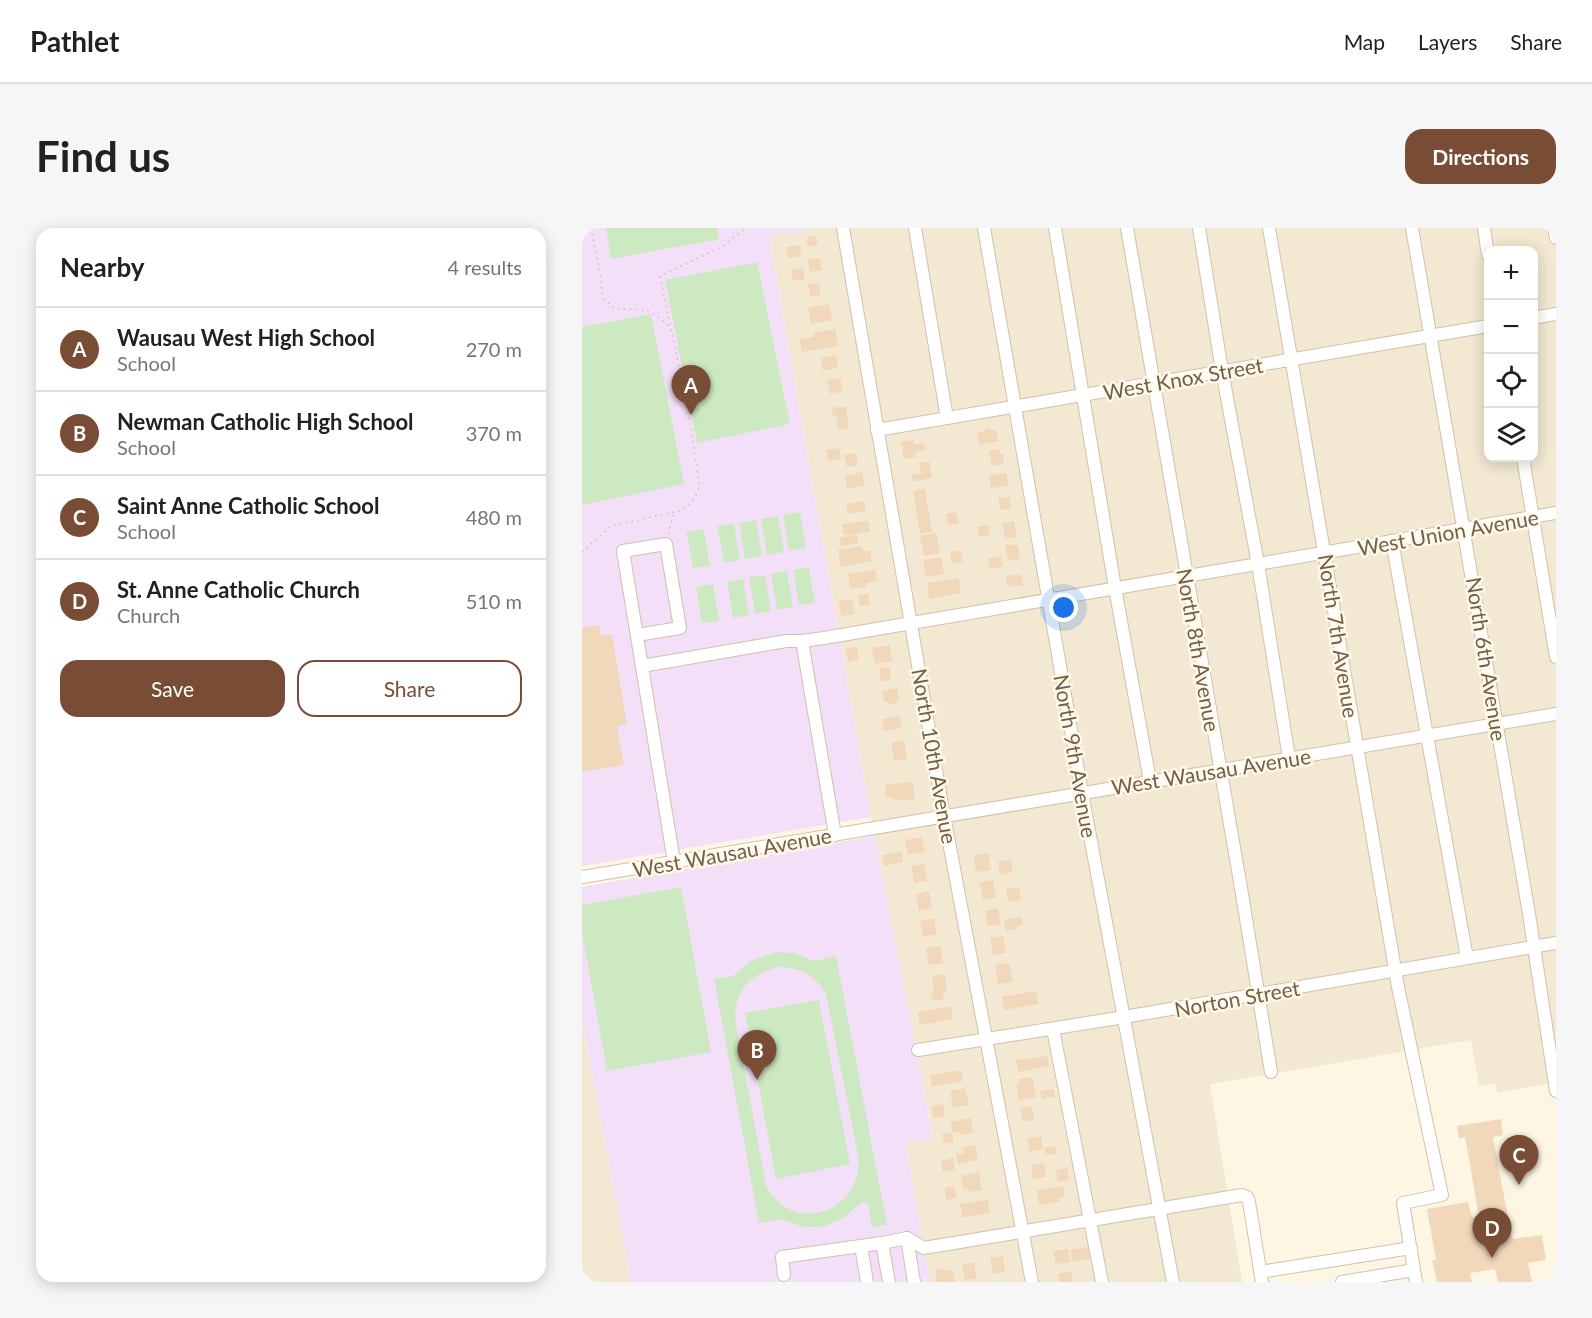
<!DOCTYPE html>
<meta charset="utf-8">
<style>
body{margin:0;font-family:Lato,sans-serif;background:#f6f6f6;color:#202124}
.controls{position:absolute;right:18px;top:18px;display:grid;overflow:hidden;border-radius:12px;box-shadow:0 3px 15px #0003}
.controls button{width:54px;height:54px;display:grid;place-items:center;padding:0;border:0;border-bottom:2px solid #e0e0e0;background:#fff;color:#202124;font:30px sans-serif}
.you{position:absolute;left:482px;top:380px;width:21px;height:21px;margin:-15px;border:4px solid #fff;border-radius:50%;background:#1a73e8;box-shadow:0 0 0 9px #1a73e833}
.badge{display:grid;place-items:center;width:39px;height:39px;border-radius:50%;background:#794c35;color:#fff;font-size:20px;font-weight:700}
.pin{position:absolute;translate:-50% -50px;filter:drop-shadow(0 2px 3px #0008)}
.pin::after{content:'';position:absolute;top:32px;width:21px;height:18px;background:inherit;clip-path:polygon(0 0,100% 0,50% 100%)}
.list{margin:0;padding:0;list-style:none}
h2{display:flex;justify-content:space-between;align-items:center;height:78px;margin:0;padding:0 24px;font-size:26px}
h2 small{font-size:20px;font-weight:400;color:#757577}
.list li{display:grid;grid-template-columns:39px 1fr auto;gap:18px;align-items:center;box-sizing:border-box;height:84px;padding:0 24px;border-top:2px solid #e0e0e0}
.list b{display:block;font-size:22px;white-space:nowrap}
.list p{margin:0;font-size:20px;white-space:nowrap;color:#757577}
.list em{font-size:20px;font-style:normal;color:#757577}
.actions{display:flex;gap:12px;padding:18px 24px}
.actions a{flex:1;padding:14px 0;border:2px solid #794c35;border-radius:18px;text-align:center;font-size:21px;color:#794c35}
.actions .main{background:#794c35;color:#fff}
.icon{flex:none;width:33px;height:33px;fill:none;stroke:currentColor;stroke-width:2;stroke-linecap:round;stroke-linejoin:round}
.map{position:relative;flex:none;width:974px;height:1054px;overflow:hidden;border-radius:18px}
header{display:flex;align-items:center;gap:36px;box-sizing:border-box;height:84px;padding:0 30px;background:#fff;border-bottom:2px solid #e0e0e0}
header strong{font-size:28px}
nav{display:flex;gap:33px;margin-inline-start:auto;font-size:21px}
.intro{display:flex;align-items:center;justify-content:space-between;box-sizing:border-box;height:144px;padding:0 36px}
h1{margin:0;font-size:42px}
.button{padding:15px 27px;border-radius:18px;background:#794c35;color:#fff;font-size:21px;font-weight:700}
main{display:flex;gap:36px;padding:0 36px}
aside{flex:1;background:#fff;border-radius:18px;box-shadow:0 3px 15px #0003}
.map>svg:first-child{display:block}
.residential{fill:#f3e9d2;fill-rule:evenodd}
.education{fill:#f3e0f8}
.green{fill:#cde9c2;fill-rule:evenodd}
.building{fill:#f1d8bb}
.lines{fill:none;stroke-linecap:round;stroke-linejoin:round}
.minor-casing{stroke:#cfc1ad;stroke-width:14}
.path{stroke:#d6bb9f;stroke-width:1.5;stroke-dasharray:1.5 4.5;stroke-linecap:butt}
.minor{stroke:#fff;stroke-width:12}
.labels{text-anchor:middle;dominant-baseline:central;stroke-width:5;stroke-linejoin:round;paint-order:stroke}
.street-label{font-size:21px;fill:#745e4a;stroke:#fff9e9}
</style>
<header>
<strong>Pathlet</strong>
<nav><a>Map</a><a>Layers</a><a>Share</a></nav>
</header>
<div class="intro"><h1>Find us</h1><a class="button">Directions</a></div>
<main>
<aside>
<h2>Nearby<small>4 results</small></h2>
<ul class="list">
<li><span class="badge">A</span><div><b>Wausau West High School</b><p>School</p></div><em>270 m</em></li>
<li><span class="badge">B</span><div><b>Newman Catholic High School</b><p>School</p></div><em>370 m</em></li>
<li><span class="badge">C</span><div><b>Saint Anne Catholic School</b><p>School</p></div><em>480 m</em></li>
<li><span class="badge">D</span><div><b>St. Anne Catholic Church</b><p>Church</p></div><em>510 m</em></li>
</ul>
<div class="actions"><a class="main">Save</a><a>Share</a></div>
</aside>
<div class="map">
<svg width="974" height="1054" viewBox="0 0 974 1054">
<rect width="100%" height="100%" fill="#fcf6e3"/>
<g class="residential">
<path d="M 232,0 L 974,0 L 974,854 L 915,865 L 914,856 L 897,858 L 889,812 L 628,856 L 660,1054 L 348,1054 L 324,916 L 351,910 L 291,600 L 187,7 ZM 906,22 L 951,22 L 951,230 L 906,230 Z"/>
<polygon points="0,793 49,1054 0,1054"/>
</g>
<g class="education">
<polygon points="0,0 232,0 187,8 289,589 0,638"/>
<polygon points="293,608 351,910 324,916 348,1054 49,1054 0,793 0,659"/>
</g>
<g class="green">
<polygon points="24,0 135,0 137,11 29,31"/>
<polygon points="175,34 208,196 115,215 83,52"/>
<polygon points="69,86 102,256 0,277 0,99"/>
<polygon points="218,284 224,320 207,323 201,287"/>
<polygon points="196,288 202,324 185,327 179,291"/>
<polygon points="174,292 180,328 163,331 157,295"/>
<polygon points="152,295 158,332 142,335 135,298"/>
<polygon points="122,301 128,338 111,340 104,304"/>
<polygon points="227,339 233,375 217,377 211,342"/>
<polygon points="205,343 211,379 195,382 189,346"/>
<polygon points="183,347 189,383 173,386 167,349"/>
<polygon points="161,351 167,387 151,390 145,354"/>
<polygon points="131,356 137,393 120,395 114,359"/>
<polygon points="99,659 129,824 25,843 0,705 0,677"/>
<path d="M 195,724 L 212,725 L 233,733 L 254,728 L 305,997 L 290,999 L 286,975 L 280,974 L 260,991 L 240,999 L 221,999 L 199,991 L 177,995 L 132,751 L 151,748 L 168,733 ZM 197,739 C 217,739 234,748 244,766 L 276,927 C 282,987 208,1007 184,957 L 154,797 C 150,764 167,746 197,739 Z"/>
<polygon points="237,772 268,936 194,951 163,785"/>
</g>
<g class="building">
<circle cx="230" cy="13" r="5.5"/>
<polygon points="218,17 219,28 206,30 204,19"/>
<polygon points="238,30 240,42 228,44 225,32"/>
<polygon points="221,40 223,51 211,53 209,42"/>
<polygon points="237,55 239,67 228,68 226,56"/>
<polygon points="247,76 250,92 229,96 226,80"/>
<polygon points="253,101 256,118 220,124 217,111 232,109 231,105"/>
<polygon points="254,127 256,140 241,143 239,130"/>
<polygon points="258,150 261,163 248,166 245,152"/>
<polygon points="264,178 267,200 256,202 254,187 251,188 250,180"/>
<polygon points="408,200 409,203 414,202 417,213 398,217 395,205"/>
<polygon points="332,212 332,216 342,215 343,222 333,224 334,229 322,231 319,214"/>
<polygon points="257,220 259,231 246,233 244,222"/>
<polygon points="417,221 418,226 422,226 421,236 410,238 407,223"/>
<polygon points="274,225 276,237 265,239 262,227"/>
<polygon points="347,233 350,250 331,254 329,247 339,245 337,235"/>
<polygon points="280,244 283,257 265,261 263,248"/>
<polygon points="424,245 427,258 409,260 407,247"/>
<polygon points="343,261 350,304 338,306 331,263"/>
<polygon points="428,269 429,281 418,282 416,270"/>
<polygon points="282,273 284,283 266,286 264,276"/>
<polygon points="374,284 377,295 366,297 364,286"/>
<polygon points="286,293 288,304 262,307 260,296"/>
<polygon points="432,293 435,309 423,311 420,295"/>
<polygon points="406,297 408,307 397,309 395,299"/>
<polygon points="354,305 358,325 342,328 338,308"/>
<polygon points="275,306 276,315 259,318 257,310"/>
<polygon points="429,316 429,318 436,317 438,331 426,333 423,317"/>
<polygon points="280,318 281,323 288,322 290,333 259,339 256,322"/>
<polygon points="379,322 381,334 370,336 368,324"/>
<polygon points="419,328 421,338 408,341 406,331"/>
<polygon points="359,329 362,346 344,349 341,332"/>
<polygon points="293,342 295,353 284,355 285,359 268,361 266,346"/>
<polygon points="439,346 441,357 429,359 429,357 425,357 424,348"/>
<polygon points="377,350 379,365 347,371 345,355"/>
<polygon points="286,365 288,377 278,378 276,367"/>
<polygon points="270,371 273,386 259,388 257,373"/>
<polygon points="17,397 19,408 30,406 45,496 35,498 42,537 0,544 0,399"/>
<polygon points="308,417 310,433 293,436 290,420"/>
<polygon points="275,419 277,431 266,434 263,421"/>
<polygon points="308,439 309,452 299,454 297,440"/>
<polygon points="315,460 317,472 313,473 314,476 307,477 306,474 302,474 300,463"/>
<polygon points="317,488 320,500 302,503 300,491"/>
<polygon points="322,512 325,531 312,533 309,515"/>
<polygon points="331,554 333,571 311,573 311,569 304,570 303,558 304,556"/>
<polygon points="340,609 343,624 326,627 323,612"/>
<polygon points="320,624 321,634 302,638 300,627"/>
<polygon points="406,625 409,642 394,644 392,627"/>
<polygon points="429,631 431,644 418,647 416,634"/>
<polygon points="342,636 345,653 332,655 329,638"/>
<polygon points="411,652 414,669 401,672 398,655"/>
<polygon points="437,659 439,672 426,674 424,661"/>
<polygon points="347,663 350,680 337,683 334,666"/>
<polygon points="416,680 419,696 406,698 403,683"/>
<polygon points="439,689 440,697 435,698 435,701 424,703 422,692"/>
<polygon points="352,690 355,706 341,709 338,693"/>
<polygon points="421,708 424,725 411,727 408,710"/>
<polygon points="358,718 361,735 347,737 344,720"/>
<polygon points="427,735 431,754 416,756 413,737"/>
<polygon points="363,746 365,763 361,764 362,771 350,773 349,766 352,765 350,748"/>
<polygon points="454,763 457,776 422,782 420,769"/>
<polygon points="369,778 371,791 338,797 336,784"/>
<polygon points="465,828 467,838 436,844 434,832"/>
<polygon points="379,842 381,853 350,859 348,847"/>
<polygon points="450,849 454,869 437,872 434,858 437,857 436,851"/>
<polygon points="383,860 387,877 371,880 368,863"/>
<polygon points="472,861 473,869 460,871 458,863"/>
<polygon points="361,876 363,888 351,890 349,878"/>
<polygon points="450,878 452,892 441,894 438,880"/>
<polygon points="389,890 391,905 379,907 379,904 371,905 368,894"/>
<polygon points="919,891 921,907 911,909 930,1011 960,1007 964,1032 946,1035 950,1054 916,1054 913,1041 888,1045 890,1054 855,1054 850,1032 854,1032 845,981 886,974 890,989 897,988 883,909 877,911 875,898"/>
<polygon points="370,905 372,914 362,916 360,906"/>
<polygon points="459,908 461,921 448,924 445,910"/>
<polygon points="393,917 396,932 376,936 374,926 382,925 381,919"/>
<polygon points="474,918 475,926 463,927 462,920"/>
<polygon points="371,930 373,942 361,944 359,933"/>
<polygon points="462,935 464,949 451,951 449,937"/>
<polygon points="485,940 487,952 476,954 474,942"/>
<polygon points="397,944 400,962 387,964 386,960 382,961 379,948"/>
<polygon points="373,958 374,970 364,972 363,960"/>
<polygon points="481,958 483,969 477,970 478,974 457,977 455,962"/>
<polygon points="406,972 408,985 380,990 378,976"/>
<polygon points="506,1019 508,1031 490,1034 488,1022"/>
<polygon points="486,1021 488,1034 474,1036 471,1023"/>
<polygon points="421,1028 423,1044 411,1046 408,1030"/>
<polygon points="392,1034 395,1050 383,1052 380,1036"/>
<polygon points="363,1040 363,1043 371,1042 373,1054 355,1054 353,1042"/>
<polygon points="489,1043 491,1054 477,1054 476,1046"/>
</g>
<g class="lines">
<defs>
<g id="minor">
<polyline points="261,0 360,577 450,1054"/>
<polyline points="333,0 365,190"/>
<polyline points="402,0 500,565 591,1054"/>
<polyline points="473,0 533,360 568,553"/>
<polyline points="545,0 659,660 689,844"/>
<polyline points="617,0 640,143 676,336 707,530"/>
<polyline points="687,0 816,759 860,967 821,975 834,1054"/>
<polyline points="830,0 947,686 974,863"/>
<polyline points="902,0 906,27"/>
<polyline points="972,0 974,10"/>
<polyline points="951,90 974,86"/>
<polyline points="295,202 906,98"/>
<polyline points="941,230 974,429"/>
<polyline points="810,313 885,730"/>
<polyline points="55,407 98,400 84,316 41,323 92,634"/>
<polyline points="220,413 253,607"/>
<polyline points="60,438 204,413 220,413 242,410 974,285"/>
<polyline points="0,649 974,486"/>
<polyline points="471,801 520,1054"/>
<polyline points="336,822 542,789 974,715"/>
<polyline points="325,1010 332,1054"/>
<polyline points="300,1015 307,1054"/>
<polyline points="279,1018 285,1054"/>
<polyline points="678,1044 829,1020"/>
<polyline points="202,1047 200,1029 300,1015 325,1010 342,1020 660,967 665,969 667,974 680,1054"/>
<polyline points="760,1054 832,1042"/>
</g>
</defs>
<use href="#minor" class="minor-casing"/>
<g class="path">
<path d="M 9,0 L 18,44 L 21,70 L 33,81 C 58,81 68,79 86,98"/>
<polyline points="87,306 91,285"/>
<polyline points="0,324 29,298 97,283 106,278 111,272 116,263 117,253 105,177 78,48 141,18 164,0"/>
</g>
<use href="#minor" class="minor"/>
</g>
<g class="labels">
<g class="street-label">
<text transform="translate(601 150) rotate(-10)">West Knox Street</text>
<text transform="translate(866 304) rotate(-10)">West Union Avenue</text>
<text transform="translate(757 408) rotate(81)">North 7th Avenue</text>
<text transform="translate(617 422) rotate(80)">North 8th Avenue</text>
<text transform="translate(905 431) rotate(81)">North 6th Avenue</text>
<text transform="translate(353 528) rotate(80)">North 10th Avenue</text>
<text transform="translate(494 528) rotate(80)">North 9th Avenue</text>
<text transform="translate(629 543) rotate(-9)">West Wausau Avenue</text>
<text transform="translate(150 624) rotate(-10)">West Wausau Avenue</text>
<text transform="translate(655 770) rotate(-10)">Norton Street</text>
</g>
</g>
</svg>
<div class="controls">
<button>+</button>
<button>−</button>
<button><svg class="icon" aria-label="locate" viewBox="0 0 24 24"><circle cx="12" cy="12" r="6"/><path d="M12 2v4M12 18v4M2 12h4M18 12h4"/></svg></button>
<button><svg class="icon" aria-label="layers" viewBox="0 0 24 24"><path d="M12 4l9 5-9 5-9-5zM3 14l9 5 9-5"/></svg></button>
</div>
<div class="you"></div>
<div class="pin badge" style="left:109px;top:187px">A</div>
<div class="pin badge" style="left:175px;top:852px">B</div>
<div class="pin badge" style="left:937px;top:957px">C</div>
<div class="pin badge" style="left:910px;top:1030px">D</div>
</div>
</main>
